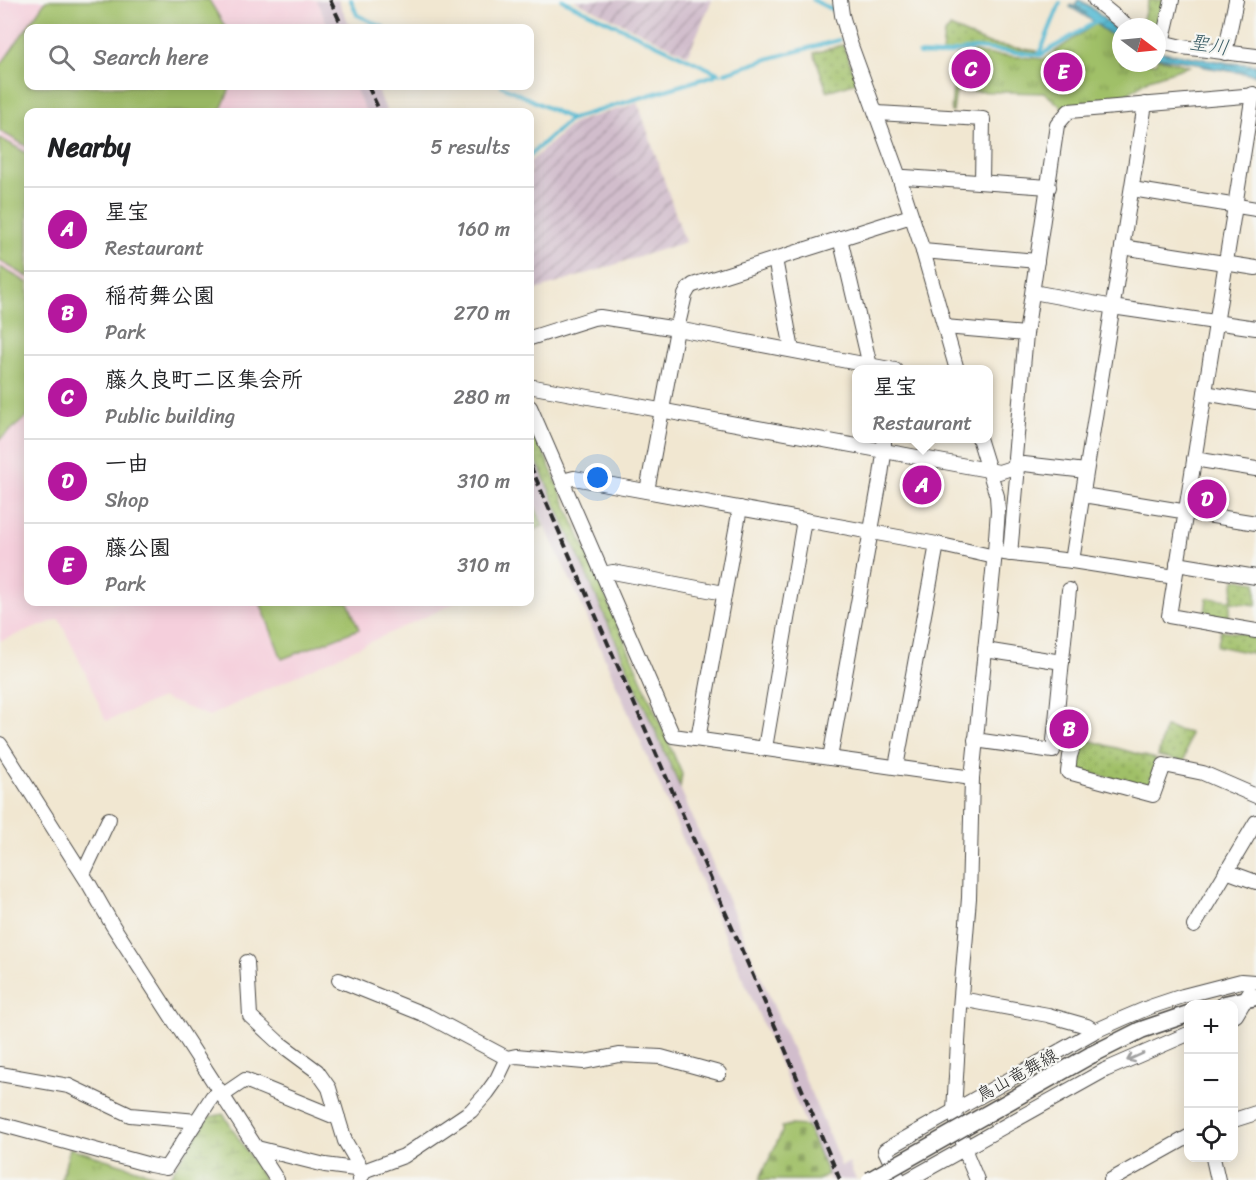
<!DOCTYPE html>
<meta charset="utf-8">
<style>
body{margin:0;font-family:Sriracha,"Klee One",sans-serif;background:#f6f6f6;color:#202124}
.controls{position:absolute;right:18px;bottom:18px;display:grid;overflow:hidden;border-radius:12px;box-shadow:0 3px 15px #0003}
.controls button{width:54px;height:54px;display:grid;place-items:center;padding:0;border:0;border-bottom:2px solid #e0e0e0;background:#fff;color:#202124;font:30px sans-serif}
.compass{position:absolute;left:1112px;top:18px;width:54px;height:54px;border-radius:50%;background:#fff;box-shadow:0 3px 15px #0003;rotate:106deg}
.you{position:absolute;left:598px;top:478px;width:21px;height:21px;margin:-15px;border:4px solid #fff;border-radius:50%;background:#1a73e8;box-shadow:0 0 0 9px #1a73e833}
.badge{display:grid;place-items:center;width:39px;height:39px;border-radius:50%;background:#b5179e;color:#fff;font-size:20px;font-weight:700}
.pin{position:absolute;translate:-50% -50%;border:3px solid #fff;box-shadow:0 2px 6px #0006}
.popup{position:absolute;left:852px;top:365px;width:141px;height:78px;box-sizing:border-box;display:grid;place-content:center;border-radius:12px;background:#fff;filter:drop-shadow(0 2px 4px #0005);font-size:20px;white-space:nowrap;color:#757577}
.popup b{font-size:22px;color:#202124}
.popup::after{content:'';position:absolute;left:50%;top:100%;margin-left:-12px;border:12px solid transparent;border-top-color:#fff}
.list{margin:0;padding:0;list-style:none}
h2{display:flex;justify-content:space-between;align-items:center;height:78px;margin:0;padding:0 24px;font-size:26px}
h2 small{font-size:20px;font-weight:400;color:#757577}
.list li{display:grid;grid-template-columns:39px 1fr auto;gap:18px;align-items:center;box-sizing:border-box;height:84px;padding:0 24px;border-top:2px solid #e0e0e0}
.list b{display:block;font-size:22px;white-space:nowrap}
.list p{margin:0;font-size:20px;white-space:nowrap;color:#757577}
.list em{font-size:20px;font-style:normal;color:#757577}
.icon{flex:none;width:33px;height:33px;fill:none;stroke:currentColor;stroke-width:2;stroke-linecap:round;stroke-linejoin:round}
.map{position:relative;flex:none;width:1256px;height:1180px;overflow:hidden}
.search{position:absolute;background:#fff;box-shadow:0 3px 15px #0003;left:24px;top:24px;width:510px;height:66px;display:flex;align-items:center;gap:15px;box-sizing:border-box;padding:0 21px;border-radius:12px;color:#757577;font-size:22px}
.panel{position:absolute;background:#fff;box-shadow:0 3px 15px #0003;left:24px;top:108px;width:510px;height:498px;border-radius:12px}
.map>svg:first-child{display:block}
.built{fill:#f5cfdc}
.industrial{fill:url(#industrial-furrows)}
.railway{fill:#d1bdcc}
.grass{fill:url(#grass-dots);stroke:#66764a;stroke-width:1.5}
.wetland{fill:url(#wetland-marsh);stroke:#66764a;stroke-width:1.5}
.cemetery{fill:url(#cemetery-stones);stroke:#66764a;stroke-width:1.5}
.park{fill:url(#park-tufts);stroke:#66764a;stroke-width:1.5}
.pitch{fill:#a0c068;stroke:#66764a;stroke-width:1.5}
.water{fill:url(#water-waves);stroke:#40727f;stroke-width:1.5}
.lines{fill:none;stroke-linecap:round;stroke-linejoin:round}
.stream{stroke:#55bad3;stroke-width:4}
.minor-casing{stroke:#494744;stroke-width:16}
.major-casing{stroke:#494744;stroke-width:19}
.minor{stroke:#fff;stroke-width:14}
.major{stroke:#fff;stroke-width:16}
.rail{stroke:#2b2b2b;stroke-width:4;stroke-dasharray:9 4.5;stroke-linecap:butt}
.major-bridge-casing{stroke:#494744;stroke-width:19;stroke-linecap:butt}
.major-bridge{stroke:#fff;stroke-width:16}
.oneway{stroke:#a0a0a0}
.labels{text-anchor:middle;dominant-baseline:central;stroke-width:4.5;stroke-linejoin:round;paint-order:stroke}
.street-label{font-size:18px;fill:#2b2b2b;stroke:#f6f6f2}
.water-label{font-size:20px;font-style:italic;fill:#3a5d66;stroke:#f6f6f2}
</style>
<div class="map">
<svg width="1256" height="1180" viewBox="0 0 1256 1180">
<defs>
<pattern id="industrial-furrows" width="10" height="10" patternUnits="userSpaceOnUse" patternTransform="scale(1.5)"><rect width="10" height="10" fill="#d1bdcc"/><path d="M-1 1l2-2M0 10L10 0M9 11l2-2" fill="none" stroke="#aa9aa6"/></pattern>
<pattern id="grass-dots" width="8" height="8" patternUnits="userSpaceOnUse" patternTransform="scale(1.5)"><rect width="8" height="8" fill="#a0c068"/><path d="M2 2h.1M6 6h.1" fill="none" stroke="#839c56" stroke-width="1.8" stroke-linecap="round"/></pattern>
<pattern id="wetland-marsh" width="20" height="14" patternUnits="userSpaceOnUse" patternTransform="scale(1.5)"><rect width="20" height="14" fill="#a0c068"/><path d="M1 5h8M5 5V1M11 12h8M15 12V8" fill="none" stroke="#839c56"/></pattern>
<pattern id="cemetery-stones" width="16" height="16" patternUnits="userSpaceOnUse" patternTransform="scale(1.5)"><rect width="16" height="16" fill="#a0c068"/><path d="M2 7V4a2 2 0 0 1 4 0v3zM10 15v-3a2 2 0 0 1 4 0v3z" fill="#839c56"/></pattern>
<pattern id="park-tufts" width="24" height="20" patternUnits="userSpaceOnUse" patternTransform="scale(1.5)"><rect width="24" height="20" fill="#a0c068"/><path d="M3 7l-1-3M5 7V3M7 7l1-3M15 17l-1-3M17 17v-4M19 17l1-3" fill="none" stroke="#839c56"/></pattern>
<pattern id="water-waves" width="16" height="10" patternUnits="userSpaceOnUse" patternTransform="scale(1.5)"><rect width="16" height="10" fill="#55bad3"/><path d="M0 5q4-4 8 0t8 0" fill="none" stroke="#4797ab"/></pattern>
</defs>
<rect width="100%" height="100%" fill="#f6f6f2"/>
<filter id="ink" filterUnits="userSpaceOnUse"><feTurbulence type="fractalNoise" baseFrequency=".0167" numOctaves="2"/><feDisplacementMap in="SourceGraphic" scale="12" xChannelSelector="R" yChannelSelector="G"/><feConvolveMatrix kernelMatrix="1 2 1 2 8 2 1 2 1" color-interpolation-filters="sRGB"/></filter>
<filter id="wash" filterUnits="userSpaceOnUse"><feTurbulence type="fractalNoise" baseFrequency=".008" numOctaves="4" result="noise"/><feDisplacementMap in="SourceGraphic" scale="24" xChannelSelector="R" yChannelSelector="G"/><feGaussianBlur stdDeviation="1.35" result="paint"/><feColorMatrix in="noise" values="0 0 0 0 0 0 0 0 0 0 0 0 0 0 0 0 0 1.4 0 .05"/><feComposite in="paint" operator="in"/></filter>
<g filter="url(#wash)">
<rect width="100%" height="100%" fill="#f1e7d1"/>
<polygon class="built" points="0,0 316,0 329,28 28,28 28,86 354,86 366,112 28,112 28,602 457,602 209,716 162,698 106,721 84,670 59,619 0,641"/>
<g class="industrial">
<polygon points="574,0 712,0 688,55"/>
<polygon points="638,103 685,242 530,292 530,162 571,125 581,120"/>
</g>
<g class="railway">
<polygon points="316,0 338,0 351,28 329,28"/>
<polygon points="354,86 376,86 387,112 366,112"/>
<polygon points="530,421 682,774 680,788 832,1142 841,1166 849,1163 856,1180 830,1180 577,594 545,527 530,490"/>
</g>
<g class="grass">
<polygon points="1149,0 1168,0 1161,28 1157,31 1157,27 1140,27"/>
<polygon points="950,27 989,44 1037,51 1037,55 994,50 976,47 942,54 944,33 949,29"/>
<polygon points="843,45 857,82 827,91 814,53"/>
<polygon points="530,421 682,774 680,787 530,446"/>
<polygon points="1235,579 1256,582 1256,605 1231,602 1228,624 1204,620 1207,598 1231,600"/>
<polygon points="1221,630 1256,636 1256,654 1217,646"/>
<polygon points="1165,727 1190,733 1184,762 1158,756"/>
<polygon points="1081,738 1156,759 1151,782 1146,786 1079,771 1074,764"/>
</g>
<polygon class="wetland" points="223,1114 265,1180 171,1180 162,1177 169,1177 209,1117"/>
<polygon class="cemetery" points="790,1125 807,1126 828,1174 818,1180 759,1180 782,1132 782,1127"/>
<g class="park">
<polygon points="1095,24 1121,42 1121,63 1157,63 1157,58 1189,66 1149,79 1108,108 1065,110 1045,93 956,91 953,112 951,112 953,86 956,85 956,56 975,52 982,54 1044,59"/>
<polygon points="1057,716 1085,722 1081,738 1069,737 1067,753 1053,751"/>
<polygon points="70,1148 171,1180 61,1180"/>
</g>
<g class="pitch">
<polygon points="46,0 209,0 226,28 28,28 28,86 231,86 220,112 28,112 28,147 0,131 0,66"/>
<polygon points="0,138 28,154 28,277 0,261"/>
<polygon points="0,267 28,283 28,416 0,439"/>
<polygon points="530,495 543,526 530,532"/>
<polygon points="260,602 348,602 359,629 282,659"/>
</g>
<g class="water">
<path d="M 1078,0 C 1091,3 1108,25 1121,34 L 1121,42 L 1085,16 L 1070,7 L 1071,5 L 1087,14 L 1075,5 Z"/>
<polygon points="1157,51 1229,63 1256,65 1256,75 1205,67 1198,63 1157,57"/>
</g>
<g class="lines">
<g class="stream">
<polyline points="351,0 357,15 385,28"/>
<polyline points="562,0 720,74"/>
<polyline points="813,0 833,10"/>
<polyline points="919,54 940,55 975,48 1041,55 1097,21"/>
<polyline points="1039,55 1060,3"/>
<polyline points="725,73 771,58 839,40"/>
<polyline points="502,86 571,119"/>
<polyline points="530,155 568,121 577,117 715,75"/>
</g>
</g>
</g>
<g filter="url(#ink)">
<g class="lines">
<defs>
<g id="minor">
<polyline points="840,0 842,15 850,43 899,177 923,251 957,370"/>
<polyline points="1095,0 1128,27"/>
<polyline points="1157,41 1182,47 1256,56"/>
<polyline points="1162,43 1172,0"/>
<polyline points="1225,53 1236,0"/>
<polyline points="1253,94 1169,616 1256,631"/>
<polyline points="877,113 983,119 982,181"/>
<polyline points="899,177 905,177 1049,187"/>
<polyline points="1132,189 1256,209"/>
<polyline points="840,238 871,370"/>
<polyline points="1122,247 1256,268"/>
<polyline points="923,251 1037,261"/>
<polyline points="775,259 792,350"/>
<polyline points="1033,292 1119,308 1256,328"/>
<polyline points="945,327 1026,334"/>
<polyline points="530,338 593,318 600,317 677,329 895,370"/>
<polyline points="530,388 534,387 999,472 1024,464 1086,471"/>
<polyline points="1205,393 1256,402"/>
<polyline points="530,407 673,736 972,778"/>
<polyline points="1194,459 1256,469"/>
<polyline points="562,481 574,478 937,544 995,557"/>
<polyline points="647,491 677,329 685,295 689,288 693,285 911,216"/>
<polyline points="1083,495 1256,523"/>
<polyline points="1004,553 1072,561 1175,577"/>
<polyline points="1010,554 1017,477 1015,457 1026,334 1057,125 1069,111 1256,95"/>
<polyline points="1072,561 1145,104"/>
<polyline points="1177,564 1256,577"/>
<polyline points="602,574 613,572 724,593"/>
<polyline points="985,650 1062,662"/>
<polyline points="698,739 740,508"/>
<polyline points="975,740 1053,751 1069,590"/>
<polyline points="1075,741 1070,756 1068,772 1153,795 1164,765 1203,773 1256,796"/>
<polyline points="0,744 89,884 113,926 277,1180"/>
<polyline points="765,748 804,520"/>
<polyline points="830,758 881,475 884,454 884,438"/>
<polyline points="896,767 937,544"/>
<polyline points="1226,871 1256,882"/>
<polyline points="83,874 109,819"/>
<polyline points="1194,926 1256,822"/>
<polyline points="247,962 250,1016 278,1042 317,1071 329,1088 345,1141 362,1170"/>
<polyline points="339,980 428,1016 507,1058 516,1056 584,1062 619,1055 661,1057 719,1073"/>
<polyline points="961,999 1048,1015 1087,1026 1095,1031"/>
<polyline points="1234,1016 1236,1015 1249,993"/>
<polyline points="0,1074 69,1086 130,1115 197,1121"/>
<polyline points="223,1095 245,1080 338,1118"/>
<polyline points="1234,1120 1256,1113"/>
<polyline points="0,1124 150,1165 166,1168 212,1097 220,1091"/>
<polyline points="257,1148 325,1165 362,1170"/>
<polyline points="1213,1158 1218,1180"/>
<polyline points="359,1180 366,1170 404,1156 471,1111 487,1093 497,1079 507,1058"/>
<polyline points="899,1180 885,1150 1095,1031 1124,1018 1150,1007 1183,996 1241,981 1254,982"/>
<polyline points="908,1180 1105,1070 1188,1034"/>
<polyline points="977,1180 967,1156 954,1111 960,1008 969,898 972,778 995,552 998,510 997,496 979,438"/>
<polyline points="1111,1180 1188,1137"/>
</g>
<g id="major">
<polyline points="1225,1004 1256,997"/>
<polyline points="1091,1055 1141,1030 1188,1014"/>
</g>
</defs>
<use href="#minor" class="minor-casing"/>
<use href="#major" class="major-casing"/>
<use href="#minor" class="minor"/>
<use href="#major" class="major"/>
<g class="rail">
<polyline points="330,0 343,28"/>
<polyline points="368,86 380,112"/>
<polyline points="530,465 785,1049 840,1180"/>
</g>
<defs>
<polyline id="major-bridge" points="870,1180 1091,1055"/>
</defs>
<use href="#major-bridge" class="major-bridge-casing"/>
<use href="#major-bridge" class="major-bridge"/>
</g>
<defs><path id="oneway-shaft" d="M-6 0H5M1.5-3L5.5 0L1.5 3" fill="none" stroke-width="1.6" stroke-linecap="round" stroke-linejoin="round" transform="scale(1.5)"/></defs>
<use class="oneway" href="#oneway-shaft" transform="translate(1135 1057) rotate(156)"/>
</g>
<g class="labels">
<g class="street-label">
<text transform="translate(1017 1075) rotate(-29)">鳥山竜舞線</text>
</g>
<g class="water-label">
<text transform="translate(1209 45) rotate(9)">聖川</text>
</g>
</g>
</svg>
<div class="controls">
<button>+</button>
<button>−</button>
<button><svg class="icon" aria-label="locate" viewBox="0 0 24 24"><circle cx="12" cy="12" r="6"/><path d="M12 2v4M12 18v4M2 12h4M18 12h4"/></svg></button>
</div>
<svg class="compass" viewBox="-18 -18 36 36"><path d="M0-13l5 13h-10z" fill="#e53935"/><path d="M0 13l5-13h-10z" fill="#757577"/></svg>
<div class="you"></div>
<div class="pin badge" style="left:922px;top:485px">A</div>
<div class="popup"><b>星宝</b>Restaurant</div>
<div class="pin badge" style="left:1069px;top:729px">B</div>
<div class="pin badge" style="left:971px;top:69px">C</div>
<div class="pin badge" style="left:1207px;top:499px">D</div>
<div class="pin badge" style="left:1063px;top:72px">E</div>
<div class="search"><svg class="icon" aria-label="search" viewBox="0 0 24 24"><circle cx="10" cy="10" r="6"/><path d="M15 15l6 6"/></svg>Search here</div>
<section class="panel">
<h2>Nearby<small>5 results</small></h2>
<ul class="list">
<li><span class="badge">A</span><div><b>星宝</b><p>Restaurant</p></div><em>160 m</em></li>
<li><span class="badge">B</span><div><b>稲荷舞公園</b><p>Park</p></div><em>270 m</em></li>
<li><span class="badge">C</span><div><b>藤久良町二区集会所</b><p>Public building</p></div><em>280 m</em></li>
<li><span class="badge">D</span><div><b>一由</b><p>Shop</p></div><em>310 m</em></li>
<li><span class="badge">E</span><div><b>藤公園</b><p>Park</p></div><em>310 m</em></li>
</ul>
</section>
</div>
